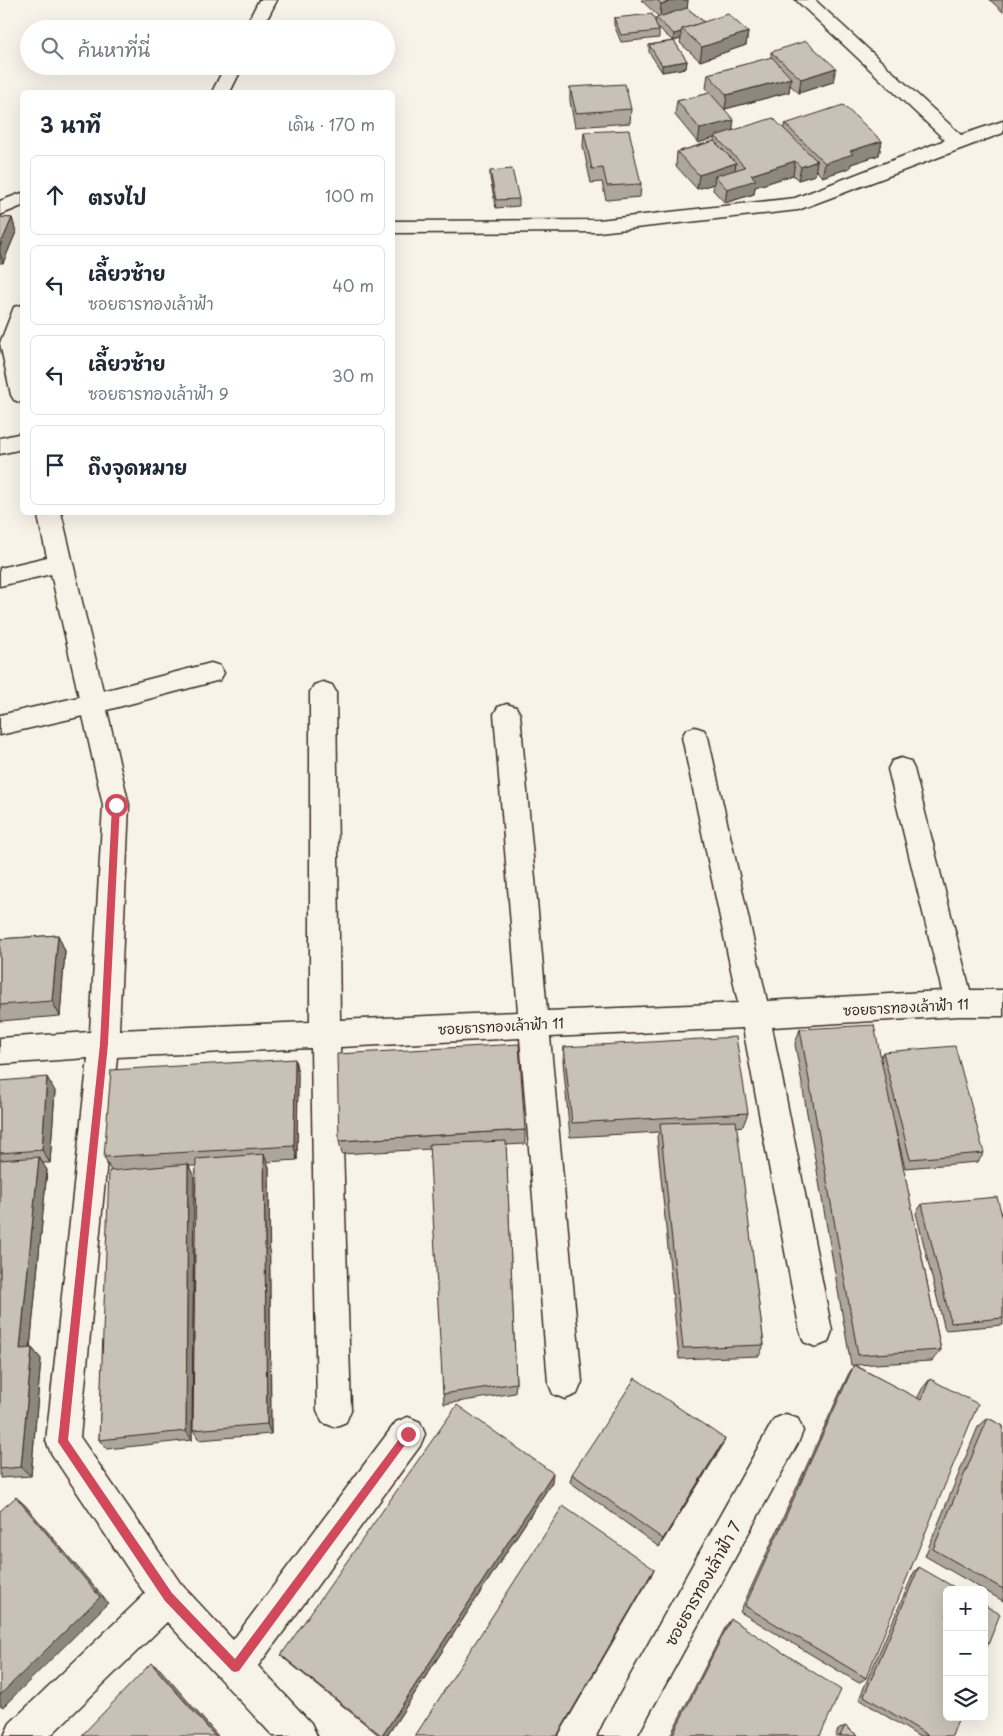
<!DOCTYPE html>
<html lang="th">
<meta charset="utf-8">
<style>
body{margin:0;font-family:"Playpen Sans","Playpen Sans Thai",sans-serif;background:#f6f6f7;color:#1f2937}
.controls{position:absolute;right:15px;bottom:15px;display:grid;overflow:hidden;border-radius:8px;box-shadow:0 5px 20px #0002}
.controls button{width:45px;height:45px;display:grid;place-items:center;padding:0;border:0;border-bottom:1px solid #e0e1e3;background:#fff;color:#1f2937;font:25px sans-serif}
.stop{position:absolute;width:15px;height:15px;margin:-11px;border:4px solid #d1495b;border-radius:50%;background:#fff}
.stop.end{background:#d1495b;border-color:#fff;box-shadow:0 1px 5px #0008}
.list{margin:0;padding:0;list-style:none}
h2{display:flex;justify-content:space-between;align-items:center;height:65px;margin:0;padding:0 20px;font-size:21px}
h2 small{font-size:16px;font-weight:400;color:#747a83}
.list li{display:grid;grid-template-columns:32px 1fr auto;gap:15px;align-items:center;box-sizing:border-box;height:80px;margin:0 10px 10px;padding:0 10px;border:1px solid #e0e1e3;border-radius:8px}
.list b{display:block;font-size:19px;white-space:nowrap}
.list p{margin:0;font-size:16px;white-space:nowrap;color:#747a83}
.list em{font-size:16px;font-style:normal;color:#747a83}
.icon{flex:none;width:28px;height:28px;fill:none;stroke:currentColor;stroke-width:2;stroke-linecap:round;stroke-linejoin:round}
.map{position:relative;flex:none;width:1003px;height:1736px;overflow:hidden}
.search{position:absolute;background:#fff;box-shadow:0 5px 20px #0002;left:20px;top:20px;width:375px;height:55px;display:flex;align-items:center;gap:12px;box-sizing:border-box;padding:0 18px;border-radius:28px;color:#747a83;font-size:19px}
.panel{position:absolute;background:#fff;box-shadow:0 5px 20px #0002;left:20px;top:90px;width:375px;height:425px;border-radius:8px}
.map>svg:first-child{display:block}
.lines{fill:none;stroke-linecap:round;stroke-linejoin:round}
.minor-casing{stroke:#3b2a1e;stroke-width:3}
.minor{fill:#f7f3e8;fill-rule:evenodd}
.wall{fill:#aca69d;stroke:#3b2a1e}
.shaded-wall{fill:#8c877f;stroke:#3b2a1e}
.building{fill:#c8c1b6;stroke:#3b2a1e}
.route{fill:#d1495b}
.labels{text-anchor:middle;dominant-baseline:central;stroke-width:4;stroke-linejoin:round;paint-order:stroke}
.street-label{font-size:14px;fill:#3b2a1e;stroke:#f7f3e8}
.near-street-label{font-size:16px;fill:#3b2a1e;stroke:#f7f3e8}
</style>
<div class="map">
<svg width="1003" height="1736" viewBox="0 0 1003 1736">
<rect width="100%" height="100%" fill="#f7f3e8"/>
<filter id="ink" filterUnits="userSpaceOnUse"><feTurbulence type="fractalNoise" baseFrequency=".02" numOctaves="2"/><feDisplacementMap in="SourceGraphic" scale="10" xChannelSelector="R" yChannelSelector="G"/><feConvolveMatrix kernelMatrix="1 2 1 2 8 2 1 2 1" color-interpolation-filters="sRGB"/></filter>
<g filter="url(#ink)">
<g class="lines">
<defs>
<g id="minor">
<polygon points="259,0 277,0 262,29 244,29"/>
<polygon points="796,0 815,0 961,135 1003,121 1003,133 798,210 599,232 392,233 392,221 599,220 795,198 945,140"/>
<polygon points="225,66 243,66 230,92 212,92"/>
<polygon points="22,193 22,206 0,215 0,201"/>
<polygon points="22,305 22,403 14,400 11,395 0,343 14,307"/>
<polygon points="22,433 22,449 0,454 0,438"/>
<polygon points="37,512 61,512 103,691 211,663 220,666 224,673 220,680 107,710 129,805 119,1030 310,1022 310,692 314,685 323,682 332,685 336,692 340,1020 518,1012 494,714 498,707 507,704 516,707 520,714 547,1011 738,1003 682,737 686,730 695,727 704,730 708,737 767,1001 942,991 888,769 892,761 901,758 910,761 914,769 970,990 1003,990 1003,1016 959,1016 772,1027 832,1331 828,1342 816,1347 804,1342 800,1331 743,1028 550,1037 582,1382 577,1394 565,1399 553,1394 548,1382 520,1038 340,1047 351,1410 346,1422 334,1427 322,1422 317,1410 311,1048 117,1057 80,1437 181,1584 233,1640 396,1422 408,1417 420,1422 425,1434 420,1446 258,1666 311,1723 317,1736 273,1736 167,1622 50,1736 4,1736 10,1723 145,1594 51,1453 46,1441 88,1058 0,1064 0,1038 90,1032 103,805 83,716 0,735 0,715 79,697 51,574 0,586 0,568 47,557"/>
<polygon points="786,1414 798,1419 803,1431 798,1443 637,1736 598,1736 604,1723 774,1419"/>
</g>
</defs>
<use href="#minor" class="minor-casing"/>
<use href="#minor" class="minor"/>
</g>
<g class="wall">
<polygon points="641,0 688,0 687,8 704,22 748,32 746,45 700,61 680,43 681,39 674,41 687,61 686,68 662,72 649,52 649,45 673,41 658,28 659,31 659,38 621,42 614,25 614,18 655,22 656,18 659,17"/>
<polygon points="990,0 1003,0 1003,12"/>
<polygon points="771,52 833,82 799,93 790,85 789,92 725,109 732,130 784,128 785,124 882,141 879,155 851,164 850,168 822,177 816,170 815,175 798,180 793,175 755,187 754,194 725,203 713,190 714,184 697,189 676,166 677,152 714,141 714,138 698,143 675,115 677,101 710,93 706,88 708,74 771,58"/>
<polygon points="570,87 631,109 630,123 575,127 570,101"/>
<polygon points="584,132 641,184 640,197 606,200 602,182 591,183 583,146"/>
<polygon points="490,171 519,199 519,206 496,208 490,178"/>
<polygon points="0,217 12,218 16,232 3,263 0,263"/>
<polygon points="58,935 65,951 60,1016 0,1021 0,939"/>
<polygon points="800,1029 880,1059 883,1052 984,1153 978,1162 905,1168 893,1119 941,1350 932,1361 855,1365 917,1399 922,1389 930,1379 866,1678 859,1683 740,1612 848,1375 854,1365 851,1365 795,1044"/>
<polygon points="564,1047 748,1113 743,1126 736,1127 764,1345 759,1356 679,1359 657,1137 659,1132 570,1137 563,1061"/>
<polygon points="298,1073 297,1160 267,1162 269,1167 271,1434 199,1440 193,1430 196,1166 189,1166 194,1177 192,1440 107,1449 99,1440 111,1171 104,1157"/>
<polygon points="0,1081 55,1091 50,1163 42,1163 47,1170 30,1348 32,1348 41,1359 31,1476 0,1478"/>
<polygon points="525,1130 525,1144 506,1145 516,1383 515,1393 444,1404 430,1149 342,1154 339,1141"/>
<polygon points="922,1204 1003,1219 1003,1325 945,1330 916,1213"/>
<polygon points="988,1418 1003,1426 1003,1601 925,1556 978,1427"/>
<polygon points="721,1448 659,1547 570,1482 572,1474"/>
<polygon points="552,1482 387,1736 380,1736 286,1660 281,1655"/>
<polygon points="919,1567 952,1736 918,1736 859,1699 914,1572"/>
<polygon points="731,1619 820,1736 670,1736 726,1626"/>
<polygon points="845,1726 858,1736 835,1736 838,1730"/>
</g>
<g class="shaded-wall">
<polygon points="675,0 688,0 687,10 660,18 661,4"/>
<polygon points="681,32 681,39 673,41 674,34"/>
<polygon points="748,32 746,45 700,61 702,47"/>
<polygon points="687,61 686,68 662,72 662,65"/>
<polygon points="836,68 833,82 799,93 801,79"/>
<polygon points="791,78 789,92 725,109 727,95"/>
<polygon points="734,120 732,134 715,136 714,138 698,143 700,129"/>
<polygon points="882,141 879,155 851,164 850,168 822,177 825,163 850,151"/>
<polygon points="795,161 793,175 755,187 754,194 725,203 727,189 751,175"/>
<polygon points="817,161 815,175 798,180 801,167"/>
<polygon points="736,163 734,177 715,176 714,184 697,189 699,175"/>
<polygon points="12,218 16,232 3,263 0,253 0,246"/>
<polygon points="58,935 65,951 60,1016 52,1001"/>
<polygon points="295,1059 298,1073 297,1160 294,1146"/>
<polygon points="47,1077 55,1091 50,1163 42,1150"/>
<polygon points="264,1154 269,1167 271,1434 267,1424"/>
<polygon points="39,1157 47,1170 29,1359 20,1349"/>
<polygon points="188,1164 194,1177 192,1440 186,1431"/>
<polygon points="32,1348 41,1359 31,1476 21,1467"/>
<polygon points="725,1439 721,1448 659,1547 663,1539"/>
<polygon points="553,1473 552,1482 387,1736 382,1736"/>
<polygon points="16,1497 25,1505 108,1603 3,1707 0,1705 0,1695"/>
<polygon points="654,1569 651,1576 558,1736 557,1736"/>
<polygon points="151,1663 160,1669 218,1736 215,1736"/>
</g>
<g class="building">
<polygon points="657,0 675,0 661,4"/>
<polygon points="687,8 704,22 682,29 681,32 674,34 656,18"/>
<polygon points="652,14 659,31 621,35 614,18"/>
<polygon points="728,14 748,32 702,47 682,29"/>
<polygon points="674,41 687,61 662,65 649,45"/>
<polygon points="806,41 836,68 801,79 771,52"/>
<polygon points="772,57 791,78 727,95 708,74"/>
<polygon points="625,84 631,109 576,113 570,87"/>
<polygon points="710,93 734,120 700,129 677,101"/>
<polygon points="843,105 882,141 850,151 853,154 825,163 785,124"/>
<polygon points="773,118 817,161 801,167 795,161 751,175 756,180 727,189 715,176 745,167 715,136"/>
<polygon points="629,130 641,184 607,186 603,168 592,169 584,132"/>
<polygon points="714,141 736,163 699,175 677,152"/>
<polygon points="512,169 519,199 496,200 490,171"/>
<polygon points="0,217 12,218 0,246"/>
<polygon points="58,935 52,1001 0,1005 0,939"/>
<polygon points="874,1025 941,1350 858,1355 800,1029"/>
<polygon points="736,1037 748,1113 572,1123 564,1047"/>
<polygon points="519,1044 525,1130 339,1141 337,1054"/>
<polygon points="955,1046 984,1153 910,1159 883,1052"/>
<polygon points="295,1059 294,1146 104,1157 111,1070"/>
<polygon points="47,1077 42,1150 0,1153 0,1081"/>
<polygon points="736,1121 764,1345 683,1348 660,1123"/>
<polygon points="506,1141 516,1383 443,1394 429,1144"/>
<polygon points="264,1154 267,1424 193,1430 196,1159"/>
<polygon points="39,1157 20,1349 32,1348 21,1467 0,1469 0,1160"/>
<polygon points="188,1164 186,1431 99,1440 109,1171"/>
<polygon points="997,1197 1003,1219 1003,1318 951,1323 922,1204"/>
<polygon points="854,1365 921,1400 930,1379 978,1404 866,1678 745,1606"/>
<polygon points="635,1378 725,1439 663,1539 572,1474"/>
<polygon points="457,1405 553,1473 382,1736 281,1655"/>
<polygon points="988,1418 1003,1426 1003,1589 933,1549"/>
<polygon points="16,1497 100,1597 0,1695 0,1511"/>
<polygon points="563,1506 654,1569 557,1736 415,1736"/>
<polygon points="919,1567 959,1590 947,1590 947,1717 959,1717 952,1736 929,1736 864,1696"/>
<polygon points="984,1605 1000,1614 984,1655"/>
<polygon points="731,1619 841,1690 820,1736 672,1736"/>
<polygon points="151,1663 215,1736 81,1736"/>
<polygon points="845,1726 858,1736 840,1736"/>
</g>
</g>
<polygon class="route" points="116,802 120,805 108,1044 68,1440 172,1593 235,1659 405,1431 408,1429 413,1434 239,1671 235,1672 232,1671 165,1601 58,1442 100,1044 112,805"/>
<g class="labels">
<g class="street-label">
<text transform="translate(906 1007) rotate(-3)">ซอยธารทองเล้าฟ้า 11</text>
<text transform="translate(501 1026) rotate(-3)">ซอยธารทองเล้าฟ้า 11</text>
</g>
<g class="near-street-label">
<text transform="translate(702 1583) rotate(-61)">ซอยธารทองเล้าฟ้า 7</text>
</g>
</g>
</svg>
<div class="controls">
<button>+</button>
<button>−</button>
<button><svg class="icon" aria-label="layers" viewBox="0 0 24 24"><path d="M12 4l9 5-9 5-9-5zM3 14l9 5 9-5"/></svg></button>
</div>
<div class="stop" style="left:116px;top:805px"></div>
<div class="stop end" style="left:408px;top:1434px"></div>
<div class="search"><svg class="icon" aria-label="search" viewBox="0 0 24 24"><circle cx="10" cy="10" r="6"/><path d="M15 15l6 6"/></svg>ค้นหาที่นี่</div>
<section class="panel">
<h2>3 นาที<small>เดิน · 170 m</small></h2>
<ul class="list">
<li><svg class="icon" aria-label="ahead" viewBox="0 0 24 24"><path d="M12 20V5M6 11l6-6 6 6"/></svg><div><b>ตรงไป</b></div><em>100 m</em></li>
<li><svg class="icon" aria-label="left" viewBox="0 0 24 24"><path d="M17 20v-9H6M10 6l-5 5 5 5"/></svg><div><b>เลี้ยวซ้าย</b><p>ซอยธารทองเล้าฟ้า</p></div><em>40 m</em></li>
<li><svg class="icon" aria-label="left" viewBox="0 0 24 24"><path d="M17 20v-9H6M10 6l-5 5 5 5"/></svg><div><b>เลี้ยวซ้าย</b><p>ซอยธารทองเล้าฟ้า 9</p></div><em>30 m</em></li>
<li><svg class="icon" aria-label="arrive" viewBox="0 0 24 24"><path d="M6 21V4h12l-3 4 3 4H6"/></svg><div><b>ถึงจุดหมาย</b></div></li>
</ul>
</section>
</div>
